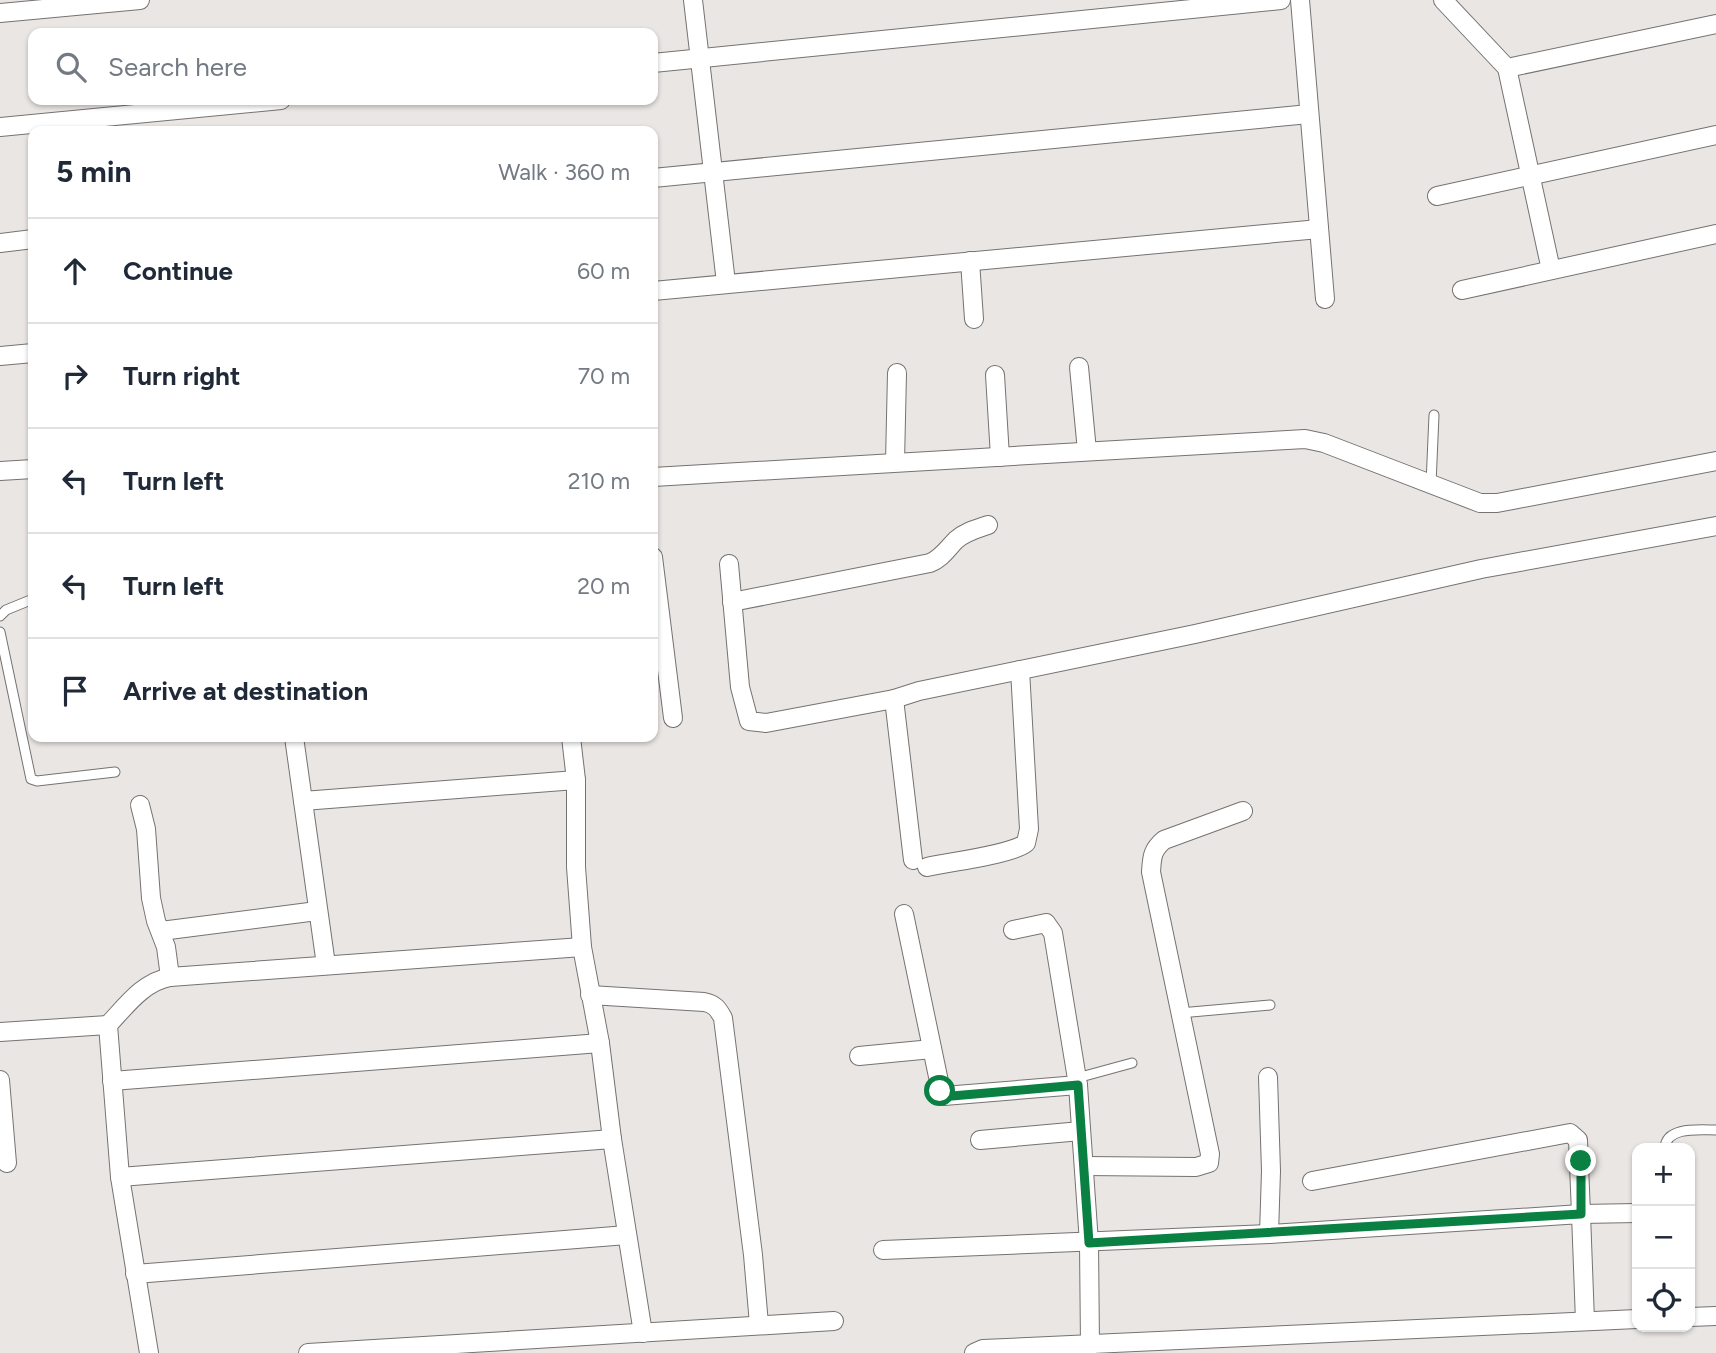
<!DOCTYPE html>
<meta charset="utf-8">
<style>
body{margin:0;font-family:Figtree,sans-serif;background:#f6f6f7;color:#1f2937}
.controls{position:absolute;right:21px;bottom:21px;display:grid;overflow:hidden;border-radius:14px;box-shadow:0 2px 5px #0004}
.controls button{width:63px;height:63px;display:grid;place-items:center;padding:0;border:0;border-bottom:2px solid #e0e1e3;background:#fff;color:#1f2937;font:35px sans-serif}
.stop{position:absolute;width:21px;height:21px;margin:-16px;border:5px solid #0b8043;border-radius:50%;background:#fff}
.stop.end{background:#0b8043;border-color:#fff;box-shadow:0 2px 7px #0008}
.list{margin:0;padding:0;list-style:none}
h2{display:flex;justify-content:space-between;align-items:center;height:91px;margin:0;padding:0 28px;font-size:30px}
h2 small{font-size:23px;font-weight:400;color:#747a83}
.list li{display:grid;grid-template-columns:46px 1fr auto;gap:21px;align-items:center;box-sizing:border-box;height:105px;padding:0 28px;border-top:2px solid #e0e1e3}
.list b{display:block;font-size:26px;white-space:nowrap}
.list em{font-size:23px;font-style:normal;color:#747a83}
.icon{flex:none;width:38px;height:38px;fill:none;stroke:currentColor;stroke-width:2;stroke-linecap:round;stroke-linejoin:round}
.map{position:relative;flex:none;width:1716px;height:1353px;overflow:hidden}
.search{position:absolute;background:#fff;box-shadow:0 2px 5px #0004;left:28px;top:28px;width:630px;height:77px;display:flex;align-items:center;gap:18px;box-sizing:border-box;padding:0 24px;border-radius:14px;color:#747a83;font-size:26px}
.panel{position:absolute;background:#fff;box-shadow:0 2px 5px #0004;left:28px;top:126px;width:630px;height:616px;border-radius:14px}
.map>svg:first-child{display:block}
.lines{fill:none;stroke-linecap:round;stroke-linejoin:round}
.service-casing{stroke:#767270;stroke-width:11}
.minor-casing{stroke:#767270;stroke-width:20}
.service{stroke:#fff;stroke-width:9}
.minor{stroke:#fff;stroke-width:18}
.route{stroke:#0b8043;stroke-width:9}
</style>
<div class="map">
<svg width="1716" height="1353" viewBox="0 0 1716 1353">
<rect width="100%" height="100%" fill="#eae6e4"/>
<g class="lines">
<defs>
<g id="service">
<polyline points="1431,484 1434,415"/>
<polyline points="0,616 6,610 33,599"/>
<polyline points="0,632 31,779 37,781 115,772"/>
<polyline points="1180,1013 1270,1005"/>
<polyline points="1077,1078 1132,1063"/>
<path d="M 1665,1148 C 1666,1126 1700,1130 1716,1130"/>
</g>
<g id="minor">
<polyline points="693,0 726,283"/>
<polyline points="1300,0 1325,299"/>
<polyline points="1443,0 1507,68 1551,270"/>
<polyline points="0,13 140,0"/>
<polyline points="653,63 1281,0"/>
<polyline points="1507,68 1716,24"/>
<polyline points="0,127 281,100"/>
<polyline points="653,178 1309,114"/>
<polyline points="1437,196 1716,135"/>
<polyline points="0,243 33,239"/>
<polyline points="970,261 974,319"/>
<polyline points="1462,290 1716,234"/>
<polyline points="653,291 1319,229"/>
<polyline points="0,356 33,353"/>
<polyline points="1079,367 1087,451"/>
<polyline points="995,375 1000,457"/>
<polyline points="895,462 897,373"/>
<polyline points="0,471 33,469"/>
<polyline points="653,477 1305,439 1324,443 1480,503 1497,503 1716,461"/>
<polyline points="653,557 673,718"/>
<polyline points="729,564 740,687 749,721 766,723 894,699"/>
<path d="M 732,602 L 930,563 C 942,558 947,549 956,540 C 965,532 976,529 988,525"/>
<polyline points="294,737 326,965"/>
<polyline points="571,737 576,780 576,867 582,947 600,1043 612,1139 643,1333"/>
<polyline points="303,801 576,780"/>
<polyline points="140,805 146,829 151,898 156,921 166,947 170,977"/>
<polyline points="913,860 894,699 919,691 1195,634 1481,569 1716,526"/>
<path d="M 927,867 C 949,862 1011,855 1026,843 L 1029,829 L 1020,670"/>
<polyline points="904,914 941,1091 944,1096 1078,1085"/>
<polyline points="1013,930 1046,923 1053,933 1078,1085 1089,1243 1090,1346"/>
<polyline points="161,931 317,911"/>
<path d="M 590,995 L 704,1002 C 715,1004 718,1009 723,1018 L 753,1255 L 759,1324"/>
<polyline points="0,1032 108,1025"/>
<polyline points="859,1056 932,1049"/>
<polyline points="1268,1077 1271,1171 1269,1234"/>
<polyline points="0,1080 7,1163"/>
<polyline points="112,1081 600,1043"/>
<polyline points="980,1140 1081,1131"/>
<path d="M 1084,1166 L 1196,1167 L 1209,1163 L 1210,1154 L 1151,872 C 1152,857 1152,850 1164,840 L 1243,811"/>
<polyline points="120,1177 612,1139"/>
<polyline points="1312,1181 1570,1133 1578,1140 1581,1214 1637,1213"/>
<polyline points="883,1250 1269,1234 1581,1214 1585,1321"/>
<polyline points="135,1274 627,1235"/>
<polyline points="1690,1317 1716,1316"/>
<path d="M 149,1353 L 120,1177 L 108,1025 C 126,1006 143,982 170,977 L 582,947"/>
<polyline points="308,1353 834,1321"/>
<polyline points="974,1353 983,1349 1637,1319"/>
</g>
</defs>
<use href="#service" class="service-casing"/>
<use href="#minor" class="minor-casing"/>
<use href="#service" class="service"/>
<use href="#minor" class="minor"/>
</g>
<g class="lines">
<polyline class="route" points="940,1091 944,1096 952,1096 1078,1085 1089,1243 1581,1214 1581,1161"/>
</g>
</svg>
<div class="controls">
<button>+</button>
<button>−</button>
<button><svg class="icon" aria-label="locate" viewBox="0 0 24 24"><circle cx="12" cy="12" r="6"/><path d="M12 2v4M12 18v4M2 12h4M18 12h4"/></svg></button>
</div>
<div class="stop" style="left:940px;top:1091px"></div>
<div class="stop end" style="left:1581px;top:1161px"></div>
<div class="search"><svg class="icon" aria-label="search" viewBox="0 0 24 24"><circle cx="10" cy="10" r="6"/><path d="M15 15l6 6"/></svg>Search here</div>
<section class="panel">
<h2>5 min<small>Walk · 360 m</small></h2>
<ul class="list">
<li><svg class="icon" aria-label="ahead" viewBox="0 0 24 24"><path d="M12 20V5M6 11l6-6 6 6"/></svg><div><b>Continue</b></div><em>60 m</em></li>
<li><svg class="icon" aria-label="right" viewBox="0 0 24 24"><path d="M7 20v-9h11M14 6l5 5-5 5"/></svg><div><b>Turn right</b></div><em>70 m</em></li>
<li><svg class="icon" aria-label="left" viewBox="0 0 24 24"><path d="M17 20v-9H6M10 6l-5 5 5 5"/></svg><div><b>Turn left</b></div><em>210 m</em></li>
<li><svg class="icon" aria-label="left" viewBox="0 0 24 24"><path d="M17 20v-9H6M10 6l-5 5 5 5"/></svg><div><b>Turn left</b></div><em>20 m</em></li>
<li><svg class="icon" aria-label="arrive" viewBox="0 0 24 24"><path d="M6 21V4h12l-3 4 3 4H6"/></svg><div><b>Arrive at destination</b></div></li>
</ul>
</section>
</div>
